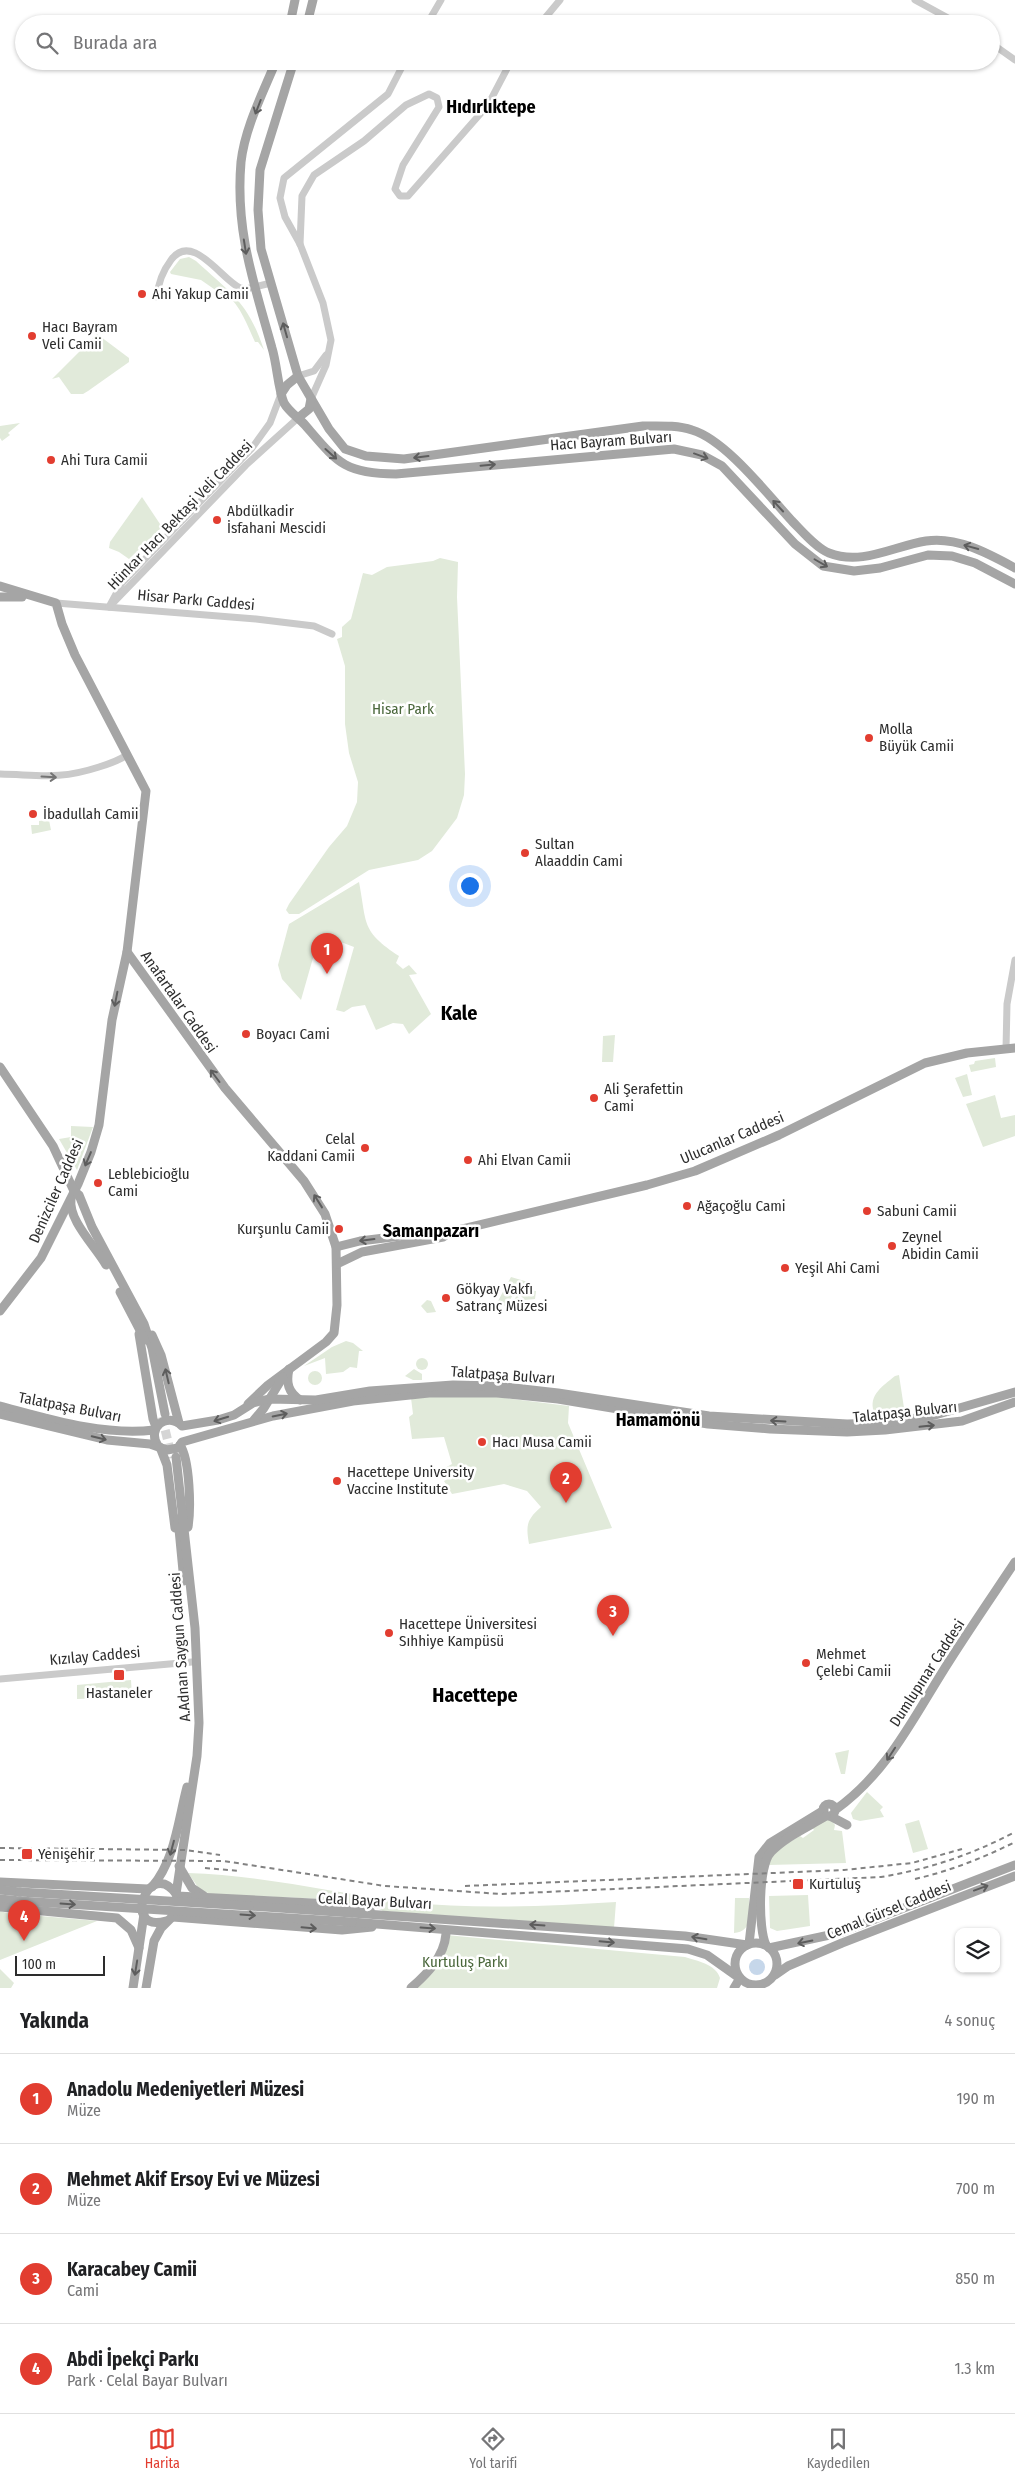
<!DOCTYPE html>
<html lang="tr">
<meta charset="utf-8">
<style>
body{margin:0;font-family:"Fira Sans Condensed",sans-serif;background:#f2f2f2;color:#202124}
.controls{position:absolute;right:15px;bottom:15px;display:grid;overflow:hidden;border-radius:10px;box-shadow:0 1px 4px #0004}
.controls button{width:45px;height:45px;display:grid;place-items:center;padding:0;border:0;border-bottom:1px solid #e0e0e0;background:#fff;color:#202124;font:25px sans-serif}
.scale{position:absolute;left:15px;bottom:12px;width:90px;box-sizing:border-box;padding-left:5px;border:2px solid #2d2d2d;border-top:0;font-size:14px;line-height:18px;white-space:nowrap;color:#2d2d2d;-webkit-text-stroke:4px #fff;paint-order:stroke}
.you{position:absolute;left:469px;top:885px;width:18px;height:18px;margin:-12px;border:4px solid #fff;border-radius:50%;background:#1a73e8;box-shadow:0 0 0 8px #1a73e833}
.badge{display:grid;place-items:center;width:32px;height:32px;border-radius:50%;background:#e23d30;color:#fff;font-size:16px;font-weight:700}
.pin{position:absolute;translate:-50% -41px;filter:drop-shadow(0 1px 2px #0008)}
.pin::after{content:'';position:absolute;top:26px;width:18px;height:15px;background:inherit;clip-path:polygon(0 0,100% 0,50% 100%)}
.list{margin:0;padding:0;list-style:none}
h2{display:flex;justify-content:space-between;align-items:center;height:65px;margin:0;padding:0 20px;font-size:21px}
h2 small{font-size:16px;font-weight:400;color:#757577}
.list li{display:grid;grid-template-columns:32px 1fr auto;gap:15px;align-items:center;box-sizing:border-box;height:90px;padding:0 20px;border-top:1px solid #e0e0e0}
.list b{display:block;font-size:19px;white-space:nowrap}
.list p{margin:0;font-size:16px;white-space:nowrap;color:#757577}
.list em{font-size:16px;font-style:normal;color:#757577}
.icon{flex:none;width:28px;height:28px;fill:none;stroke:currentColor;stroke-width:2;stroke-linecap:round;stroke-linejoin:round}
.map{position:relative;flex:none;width:1015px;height:1988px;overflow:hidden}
.search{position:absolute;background:#fff;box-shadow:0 1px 4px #0004;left:15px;right:15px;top:15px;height:55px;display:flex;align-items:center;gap:12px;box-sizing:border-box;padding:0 18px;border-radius:28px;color:#757577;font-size:19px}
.sheet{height:425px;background:#fff}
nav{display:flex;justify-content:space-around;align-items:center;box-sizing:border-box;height:70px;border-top:1px solid #e0e0e0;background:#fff;font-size:14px;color:#757577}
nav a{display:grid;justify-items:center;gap:2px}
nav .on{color:#e23d30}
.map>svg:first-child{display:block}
.green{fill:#e1eada}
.water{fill:#c6d7ea}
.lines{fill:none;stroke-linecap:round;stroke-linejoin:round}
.major-tunnel{stroke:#d5d5d5;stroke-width:9;stroke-dasharray:9 4.5;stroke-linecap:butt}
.minor{stroke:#cacaca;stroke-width:7}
.major{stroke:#a5a5a5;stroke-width:9}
.rail{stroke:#828282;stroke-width:2;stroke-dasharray:5 4;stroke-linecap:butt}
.major-bridge{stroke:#a5a5a5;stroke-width:9}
.oneway{stroke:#5d5d5d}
.oneway2{stroke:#747474}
.poi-dot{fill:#e23d30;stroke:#fff;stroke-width:2}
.labels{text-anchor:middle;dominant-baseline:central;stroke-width:5;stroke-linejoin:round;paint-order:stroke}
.poi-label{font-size:15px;fill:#2d2d2d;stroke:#fff;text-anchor:start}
.street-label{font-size:15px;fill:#2d2d2d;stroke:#fff}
.park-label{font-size:15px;fill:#4a673b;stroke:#fff}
.quarter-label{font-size:18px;font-weight:bold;fill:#000;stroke:#fff}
.district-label{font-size:20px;font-weight:bold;fill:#000;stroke:#fff}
</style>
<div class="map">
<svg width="1015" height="1988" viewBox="0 0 1015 1988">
<rect width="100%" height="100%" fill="#fff"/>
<g class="green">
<path d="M 189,257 L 196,261 C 232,294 248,302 264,350 L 258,342 L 255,342 C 247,325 241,306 226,294 L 224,296 L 201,280 L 171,274 L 170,272 L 180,259 Z"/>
<polygon points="97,334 129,358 129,362 88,391 83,394 71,394 59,377 52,379"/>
<polygon points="20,423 8,433 10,435 2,441 0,438 0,426"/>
<polygon points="142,497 162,527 129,559 119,552 109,548 110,542"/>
<polygon points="440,558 458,562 457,597 465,774 464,795 457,818 432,851 418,860 369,870 299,914 289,914 286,910 289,904 329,847 347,826 357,802 358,782 349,753 345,724 345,666 337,639 342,637 342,627 351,619 363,573 372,575 387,567 433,561"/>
<polygon points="49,820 51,830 32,834 31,825 39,825 39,821"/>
<path d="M 359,882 C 367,924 361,931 399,956 L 396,963 L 403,969 L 409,965 L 417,974 L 409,975 L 431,1014 L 409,1034 L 403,1024 L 393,1023 L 376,1030 L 365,1005 L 352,1007 L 344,1012 L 336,1010 L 354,947 L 333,939 L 319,937 L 301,1000 L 282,979 L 278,965 L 289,924 Z"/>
<polygon points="615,1035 613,1062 602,1062 603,1036"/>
<polygon points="995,1058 996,1067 971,1072 969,1065 974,1064 975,1061"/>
<polygon points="967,1074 972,1095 963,1097 955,1078"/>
<polygon points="995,1095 1001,1118 1015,1115 1015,1136 983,1147 966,1104"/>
<polygon points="71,1126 93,1127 77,1170 59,1139 71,1137"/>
<path d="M 511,1277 L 528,1282 L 528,1285 L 533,1286 C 519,1294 515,1285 507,1308 L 498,1301 Z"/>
<polygon points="525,1290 536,1291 535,1299 524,1300 519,1293"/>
<polygon points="517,1295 522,1303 520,1310 509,1309"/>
<polygon points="427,1300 431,1301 436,1312 427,1313 421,1306"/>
<polygon points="346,1341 353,1343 363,1351 359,1351 357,1368 350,1367 343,1372 326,1374 325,1358 304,1366 332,1347"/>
<circle cx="422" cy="1364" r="6"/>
<polygon points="414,1369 422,1374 422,1380 413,1380 405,1376"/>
<circle cx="315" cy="1378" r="7"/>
<path d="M 899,1375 L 904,1408 L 874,1412 C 868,1395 883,1386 895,1376 Z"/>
<path d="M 430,1397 L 497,1397 L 569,1406 L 568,1423 L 612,1528 L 529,1544 C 526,1526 526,1520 541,1507 L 527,1491 L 504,1484 L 452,1494 L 444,1481 L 448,1479 L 443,1469 L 452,1464 L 444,1437 L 412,1439 L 409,1417 L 413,1414 L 411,1398 Z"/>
<polygon points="131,1680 132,1697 77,1699 77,1685"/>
<polygon points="849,1750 845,1774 841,1774 835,1753"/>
<polygon points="867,1792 883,1807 880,1810 884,1817 860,1821 853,1819 851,1813"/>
<polygon points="825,1819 831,1820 835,1825 834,1830 842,1831 846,1863 768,1865 773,1852 800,1836 803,1838 814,1830 812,1827"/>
<polygon points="919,1820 928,1849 913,1853 905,1824"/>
<path d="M 188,1873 C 262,1875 334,1893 407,1902 C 476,1910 547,1906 616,1902 L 614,1928 L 383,1911 C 359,1896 246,1897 213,1895 L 200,1890 Z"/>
<polygon points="808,1895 810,1926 777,1931 770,1928 769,1896"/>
<path d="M 735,1898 L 749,1898 C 750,1912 753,1932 734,1933 Z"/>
<polygon points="0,1911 7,1913 97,1921 0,1960"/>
<path d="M 446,1935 L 685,1957 C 697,1961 716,1964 720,1978 L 717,1988 L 411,1988 L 425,1976 Z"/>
<polygon points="0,1969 14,1983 11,1988 0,1988"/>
</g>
<circle class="water" cx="757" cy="1967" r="8"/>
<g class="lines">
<polyline class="major-tunnel" points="162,1417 172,1458"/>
<g class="minor">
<polyline points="915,0 959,24"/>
<polyline points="427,24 441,0"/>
<polyline points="540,24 560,0"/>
<polyline points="991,43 1015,60"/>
<polyline points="300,244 302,196 314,175 364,141 406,105 429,94 437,98 439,107 403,165 395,189 400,196 408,196 488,105 511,61"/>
<path d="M 157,297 C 158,283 162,272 171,260 C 192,231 221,279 240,288 L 246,289 L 271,283"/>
<polyline points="298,376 314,371 326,355"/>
<polyline points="311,399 326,365 331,340 323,303 300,244 285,217 280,198 284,178 388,94 405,61"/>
<polyline points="56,603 256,619 314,626 332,634"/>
<polyline points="111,605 246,465 298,418"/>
<polyline points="109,607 122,583 252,448 270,423 281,394"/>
<path d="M 0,774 C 40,775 59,780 99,767 C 109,764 118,761 127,755"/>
<polyline points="1006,1049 1007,1004 1015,960"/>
<polyline points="0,1679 192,1662"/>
</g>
<g class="major">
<polyline points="290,24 295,0"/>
<polyline points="307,24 313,0"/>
<path d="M 276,61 C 263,93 245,127 241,162 C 235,231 254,283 272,348 C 277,364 278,389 284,403 C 289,412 299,418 305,425 C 337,462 344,474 396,474 L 674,449 L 702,455 L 722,466 L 795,544 L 823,566 L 854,571 L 880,568 L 928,555 L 952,556 L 975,563 L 1015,584"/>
<path d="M 294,61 L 260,170 L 258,210 L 261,249 L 298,376 L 329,429 L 345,449 L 366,456 L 404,459 L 643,426 C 660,426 677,425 692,430 C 726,440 768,495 792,521 C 802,531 816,548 829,553 C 862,566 894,546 926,541 C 957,536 989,554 1015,568"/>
<polyline points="281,394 287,385 298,376"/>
<polyline points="298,418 309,409 311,399"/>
<polyline points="0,586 56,603 62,624 75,655 146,791 127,952 112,1020 99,1125 91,1152 78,1184 41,1258 0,1311"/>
<polyline points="0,597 22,597"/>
<polyline points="127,952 225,1088 304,1181 325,1214 336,1247 337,1305 334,1333 326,1342 268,1385 248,1404"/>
<polyline points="0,1067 53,1146 74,1191 79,1195 92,1227 144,1324 152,1348 165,1414"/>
<path d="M 71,1199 C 68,1220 95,1246 106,1265"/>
<polyline points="336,1247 360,1241 441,1231 450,1232"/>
<polyline points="337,1264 362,1252 443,1237 450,1232 647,1185 695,1171 779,1135 925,1063 967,1053 1015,1048"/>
<polyline points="120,1292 145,1340"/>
<polyline points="139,1334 153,1419 156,1427"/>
<polyline points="152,1335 161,1355 179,1423"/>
<path d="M 289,1369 C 286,1383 288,1392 300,1400"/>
<path d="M 0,1406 C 49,1419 103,1436 154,1430"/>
<polyline points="0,1414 107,1440 150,1444 167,1450 178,1448 182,1442 273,1416 353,1401 429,1393 497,1393 558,1399 708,1424 770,1429 847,1432 885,1430 962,1421 1015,1402"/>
<polyline points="254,1420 264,1408 283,1377"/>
<path d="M 180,1445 C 190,1460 191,1509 188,1527"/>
<path d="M 158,1446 C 146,1428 167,1411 182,1426 L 218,1420 L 234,1415 L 253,1403 L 269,1399 L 316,1400 L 370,1391 L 453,1385 L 497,1386 L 558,1393 L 709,1416 L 847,1424 L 885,1423 L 935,1415 L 1015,1392"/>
<polyline points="160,1447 167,1465 175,1528"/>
<polyline points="178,1519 184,1581"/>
<circle cx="829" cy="1810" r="6"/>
<path d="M 835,1810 C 889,1772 915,1714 950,1660 C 971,1627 993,1595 1015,1562"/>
<polyline points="830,1816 847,1825"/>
<polyline points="179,1866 192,1888 204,1896"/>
<polyline points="0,1882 148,1889"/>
<path d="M 152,1887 C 175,1860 178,1821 187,1787"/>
<polyline points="0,1890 20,1892"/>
<polyline points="176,1894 197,1756 199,1723 195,1628 176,1457"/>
<polyline points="177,1896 331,1904 370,1910"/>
<polyline points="0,1899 20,1901"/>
<polyline points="249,1906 685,1936 747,1945"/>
<polyline points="0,1907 117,1918 131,1930 139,1948"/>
<polyline points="173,1917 342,1930 372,1927"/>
<path d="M 166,1921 C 120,1934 149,1855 177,1895"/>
<polyline points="352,1922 688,1949 707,1955 738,1977"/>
<circle cx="756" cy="1964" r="21"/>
<polyline points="749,1944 759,1857 770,1843 824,1810"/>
<path d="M 766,1945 C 758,1929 758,1865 771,1852 C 785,1837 808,1827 826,1816"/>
<polyline points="769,1948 839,1933 1015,1865"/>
<polyline points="775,1975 788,1966 842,1943 1015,1876"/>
<polyline points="133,1988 144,1914"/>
<polyline points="146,1988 154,1941 161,1928 176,1913"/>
<path d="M 411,1988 C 427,1974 444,1957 446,1934"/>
<polyline points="734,1988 740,1978"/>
</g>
<g class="rail">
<polyline points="0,1848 185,1850 220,1855"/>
<path d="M 0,1860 L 224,1861 L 385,1886 L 501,1894 L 881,1877 C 929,1869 971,1855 1015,1832"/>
<polyline points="205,1868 240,1871"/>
<path d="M 915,1879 C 950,1871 983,1858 1015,1842"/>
<polyline points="465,1886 844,1870 912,1863 962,1849"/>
</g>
<g class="major-bridge">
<polyline points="20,1892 249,1906"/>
<polyline points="20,1901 352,1922"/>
</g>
</g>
<defs><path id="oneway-shaft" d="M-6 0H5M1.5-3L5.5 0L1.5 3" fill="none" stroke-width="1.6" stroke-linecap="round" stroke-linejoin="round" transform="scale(1.25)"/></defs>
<g class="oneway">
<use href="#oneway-shaft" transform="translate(258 107) rotate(111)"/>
<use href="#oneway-shaft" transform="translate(245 247) rotate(81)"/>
<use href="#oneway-shaft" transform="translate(285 330) rotate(-106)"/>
<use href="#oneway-shaft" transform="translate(331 454) rotate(42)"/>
<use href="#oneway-shaft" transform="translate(701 456) rotate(20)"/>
<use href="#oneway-shaft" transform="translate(421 457) rotate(173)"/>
<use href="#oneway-shaft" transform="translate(488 465) rotate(-5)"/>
<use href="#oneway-shaft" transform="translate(778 506) rotate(-133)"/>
<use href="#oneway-shaft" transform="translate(971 547) rotate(-165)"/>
<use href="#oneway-shaft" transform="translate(821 563) rotate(30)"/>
<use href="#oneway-shaft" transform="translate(116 999) rotate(101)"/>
<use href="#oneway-shaft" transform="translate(215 1076) rotate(-127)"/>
<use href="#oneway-shaft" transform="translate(88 1159) rotate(113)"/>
<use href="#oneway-shaft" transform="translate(318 1201) rotate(-122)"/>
<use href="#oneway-shaft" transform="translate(367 1240) rotate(173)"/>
<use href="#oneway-shaft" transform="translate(167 1376) rotate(-103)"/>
<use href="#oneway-shaft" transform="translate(280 1415) rotate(-11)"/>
<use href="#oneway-shaft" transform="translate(221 1419) rotate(163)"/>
<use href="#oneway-shaft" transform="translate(778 1421) rotate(-177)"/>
<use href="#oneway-shaft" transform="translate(927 1426) rotate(-6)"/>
<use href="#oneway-shaft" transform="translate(99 1438) rotate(14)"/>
<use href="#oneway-shaft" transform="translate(891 1754) rotate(123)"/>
<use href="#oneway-shaft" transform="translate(172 1848) rotate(105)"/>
<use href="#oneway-shaft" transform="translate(981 1888) rotate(-20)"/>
<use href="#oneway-shaft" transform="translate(68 1904) rotate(4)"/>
<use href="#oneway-shaft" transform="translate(248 1915) rotate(4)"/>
<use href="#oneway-shaft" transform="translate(537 1925) rotate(-176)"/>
<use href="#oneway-shaft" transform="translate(309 1928) rotate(5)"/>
<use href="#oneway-shaft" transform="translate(428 1928) rotate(4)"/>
<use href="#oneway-shaft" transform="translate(699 1938) rotate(-171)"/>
<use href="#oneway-shaft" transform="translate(607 1942) rotate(5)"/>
<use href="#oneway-shaft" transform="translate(805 1942) rotate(169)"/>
<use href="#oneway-shaft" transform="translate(136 1968) rotate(99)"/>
</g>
<use class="oneway2" href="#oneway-shaft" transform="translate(49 777) rotate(3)"/>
<g class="poi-dot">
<circle cx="142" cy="294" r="5"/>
<circle cx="32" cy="336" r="5"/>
<circle cx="51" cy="460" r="5"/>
<circle cx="217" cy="520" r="5"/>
<circle cx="869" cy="738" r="5"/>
<circle cx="33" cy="814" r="5"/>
<circle cx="525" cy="853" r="5"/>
<circle cx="246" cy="1034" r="5"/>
<circle cx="594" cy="1098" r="5"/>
<circle cx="365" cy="1148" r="5"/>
<circle cx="468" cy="1160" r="5"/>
<circle cx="98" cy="1183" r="5"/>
<circle cx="687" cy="1206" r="5"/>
<circle cx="867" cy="1211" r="5"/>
<circle cx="339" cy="1229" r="5"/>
<circle cx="892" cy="1246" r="5"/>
<circle cx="785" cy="1268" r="5"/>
<circle cx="446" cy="1298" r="5"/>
<circle cx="482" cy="1442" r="5"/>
<circle cx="337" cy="1481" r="5"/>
<circle cx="389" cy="1633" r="5"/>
<circle cx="806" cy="1663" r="5"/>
<rect x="113" y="1669" width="12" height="12" rx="2.5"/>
<rect x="21" y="1848" width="12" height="12" rx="2.5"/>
<rect x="792" y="1878" width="12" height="12" rx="2.5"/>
</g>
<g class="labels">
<g class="poi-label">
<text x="152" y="294">Ahi Yakup Camii</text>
<text x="42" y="327">Hacı Bayram<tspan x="42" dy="17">Veli Camii</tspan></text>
<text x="61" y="460">Ahi Tura Camii</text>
<text x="227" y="511">Abdülkadir<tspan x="227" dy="17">İsfahani Mescidi</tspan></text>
<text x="879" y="729">Molla<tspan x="879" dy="17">Büyük Camii</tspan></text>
<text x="43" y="814">İbadullah Camii</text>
<text x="535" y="844">Sultan<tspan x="535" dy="17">Alaaddin Cami</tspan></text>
<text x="256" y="1034">Boyacı Cami</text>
<text x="604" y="1089">Ali Şerafettin<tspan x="604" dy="17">Cami</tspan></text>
<text x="355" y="1139" text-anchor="end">Celal<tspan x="355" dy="17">Kaddani Camii</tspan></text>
<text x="478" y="1160">Ahi Elvan Camii</text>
<text x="108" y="1174">Leblebicioğlu<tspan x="108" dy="17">Cami</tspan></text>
<text x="697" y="1206">Ağaçoğlu Cami</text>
<text x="877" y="1211">Sabuni Camii</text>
<text x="329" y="1229" text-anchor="end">Kurşunlu Camii</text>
<text x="902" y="1237">Zeynel<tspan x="902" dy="17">Abidin Camii</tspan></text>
<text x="795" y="1268">Yeşil Ahi Cami</text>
<text x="456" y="1289">Gökyay Vakfı<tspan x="456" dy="17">Satranç Müzesi</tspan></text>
<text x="492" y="1442">Hacı Musa Camii</text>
<text x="347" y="1472">Hacettepe University<tspan x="347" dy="17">Vaccine Institute</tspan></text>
<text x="399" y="1624">Hacettepe Üniversitesi<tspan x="399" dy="17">Sıhhiye Kampüsü</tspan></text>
<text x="816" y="1654">Mehmet<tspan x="816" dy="17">Çelebi Camii</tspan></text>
<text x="119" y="1693" text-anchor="middle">Hastaneler</text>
<text x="38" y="1854">Yenişehir</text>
<text x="809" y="1884">Kurtuluş</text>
</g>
<g class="street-label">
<text transform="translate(611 441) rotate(-4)">Hacı Bayram Bulvarı</text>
<text transform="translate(180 515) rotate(-46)">Hünkar Hacı Bektaşi Veli Caddesi</text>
<text transform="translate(196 600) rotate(5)">Hisar Parkı Caddesi</text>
<text transform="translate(179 1002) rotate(55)">Anafartalar Caddesi</text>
<text transform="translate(732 1138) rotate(-23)">Ulucanlar Caddesi</text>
<text transform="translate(56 1191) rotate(-66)">Denizciler Caddesi</text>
<text transform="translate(503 1375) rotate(4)">Talatpaşa Bulvarı</text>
<text transform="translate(70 1407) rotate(11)">Talatpaşa Bulvarı</text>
<text transform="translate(905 1412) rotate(-6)">Talatpaşa Bulvarı</text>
<text transform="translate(180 1647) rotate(-94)">A.Adnan Saygun Caddesi</text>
<text transform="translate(95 1656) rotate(-5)">Kızılay Caddesi</text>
<text transform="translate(927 1673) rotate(-57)">Dumlupınar Caddesi</text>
<text transform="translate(375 1901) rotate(3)">Celal Bayar Bulvarı</text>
<text transform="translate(889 1910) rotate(-22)">Cemal Gürsel Caddesi</text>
</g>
<g class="park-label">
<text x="403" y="709">Hisar Park</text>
<text x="465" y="1962">Kurtuluş Parkı</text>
</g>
<g class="quarter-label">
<text x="491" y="107">Hıdırlıktepe</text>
<text x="431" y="1231">Samanpazarı</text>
<text x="658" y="1420">Hamamönü</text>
</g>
<g class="district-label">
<text x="459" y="1013">Kale</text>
<text x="475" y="1695">Hacettepe</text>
</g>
</g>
</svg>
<div class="controls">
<button><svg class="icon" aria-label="layers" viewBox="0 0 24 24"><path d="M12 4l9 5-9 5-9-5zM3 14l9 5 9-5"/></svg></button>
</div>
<div class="scale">100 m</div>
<div class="you"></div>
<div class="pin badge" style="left:327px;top:974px">1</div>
<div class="pin badge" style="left:566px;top:1503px">2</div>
<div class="pin badge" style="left:613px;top:1636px">3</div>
<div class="pin badge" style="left:24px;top:1941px">4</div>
<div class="search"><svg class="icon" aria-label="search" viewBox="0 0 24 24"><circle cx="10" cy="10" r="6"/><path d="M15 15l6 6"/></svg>Burada ara</div>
</div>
<section class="sheet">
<h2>Yakında<small>4 sonuç</small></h2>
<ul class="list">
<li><span class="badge">1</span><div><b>Anadolu Medeniyetleri Müzesi</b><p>Müze</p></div><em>190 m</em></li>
<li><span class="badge">2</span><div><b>Mehmet Akif Ersoy Evi ve Müzesi</b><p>Müze</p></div><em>700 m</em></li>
<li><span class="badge">3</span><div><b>Karacabey Camii</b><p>Cami</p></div><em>850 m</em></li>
<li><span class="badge">4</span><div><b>Abdi İpekçi Parkı</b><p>Park · Celal Bayar Bulvarı</p></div><em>1.3 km</em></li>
</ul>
</section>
<nav>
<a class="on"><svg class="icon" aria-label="map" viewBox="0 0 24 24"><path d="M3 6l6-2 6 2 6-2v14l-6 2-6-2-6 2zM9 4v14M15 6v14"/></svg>Harita</a>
<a><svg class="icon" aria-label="directions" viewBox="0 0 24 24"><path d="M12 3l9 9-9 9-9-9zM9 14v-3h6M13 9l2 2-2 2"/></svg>Yol tarifi</a>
<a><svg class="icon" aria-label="saved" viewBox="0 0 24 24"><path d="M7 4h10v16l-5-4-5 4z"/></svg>Kaydedilen</a>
</nav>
